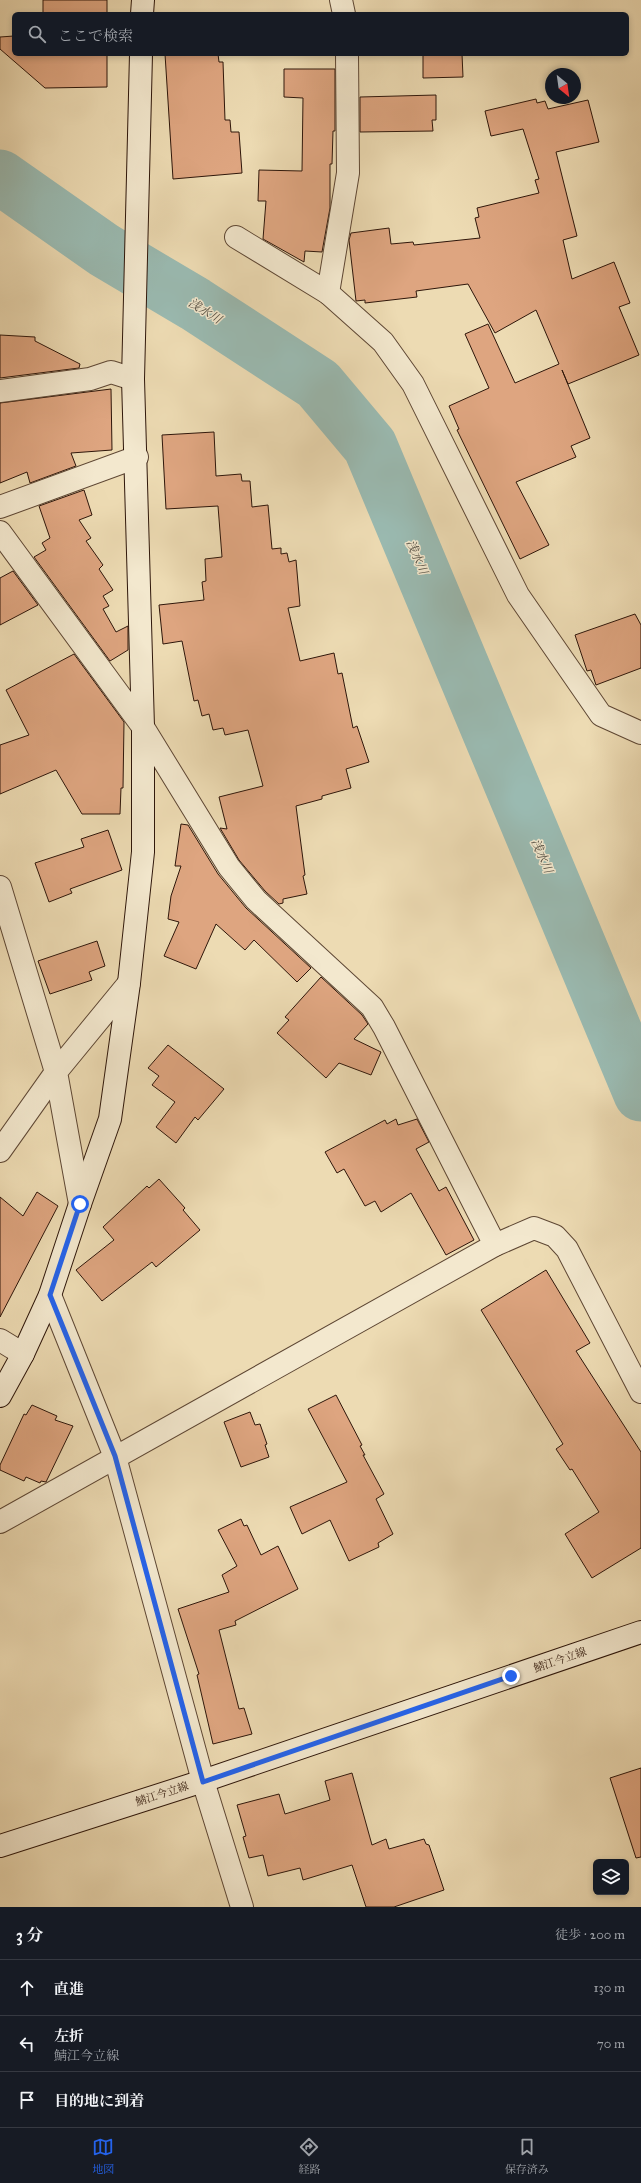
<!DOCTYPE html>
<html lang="ja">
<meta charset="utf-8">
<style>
body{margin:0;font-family:"IM FELL Great Primer","Noto Serif JP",serif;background:#242831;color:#f1f3f6}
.controls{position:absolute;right:12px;bottom:12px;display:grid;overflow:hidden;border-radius:6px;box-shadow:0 2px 6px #0003}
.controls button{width:36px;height:36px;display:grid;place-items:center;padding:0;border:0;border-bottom:1px solid #363941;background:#171b24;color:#f1f3f6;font:20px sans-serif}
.compass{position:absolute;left:545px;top:68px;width:36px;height:36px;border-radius:50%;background:#171b24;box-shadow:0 2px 6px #0003;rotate:151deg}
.stop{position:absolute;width:12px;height:12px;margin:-9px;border:3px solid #2563eb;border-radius:50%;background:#fff}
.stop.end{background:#2563eb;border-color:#fff;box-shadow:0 1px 4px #0008}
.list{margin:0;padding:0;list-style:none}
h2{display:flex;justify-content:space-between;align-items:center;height:52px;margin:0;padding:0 16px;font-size:17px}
h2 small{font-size:13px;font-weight:400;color:#9ea1a6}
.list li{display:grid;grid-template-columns:26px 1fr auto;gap:12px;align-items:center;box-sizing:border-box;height:56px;padding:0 16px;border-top:1px solid #363941}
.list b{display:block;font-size:15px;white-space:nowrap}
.list p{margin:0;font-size:13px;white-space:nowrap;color:#9ea1a6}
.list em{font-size:13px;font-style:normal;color:#9ea1a6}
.icon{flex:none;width:22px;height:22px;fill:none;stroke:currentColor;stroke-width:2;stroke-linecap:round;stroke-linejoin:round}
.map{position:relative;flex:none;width:641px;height:1907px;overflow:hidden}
.search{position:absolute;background:#171b24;box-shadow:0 2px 6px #0003;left:12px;right:12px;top:12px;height:44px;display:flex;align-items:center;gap:10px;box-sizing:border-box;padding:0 14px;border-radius:6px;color:#9ea1a6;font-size:15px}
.sheet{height:220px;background:#171b24}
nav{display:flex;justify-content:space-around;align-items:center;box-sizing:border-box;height:56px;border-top:1px solid #363941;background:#171b24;font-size:11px;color:#9ea1a6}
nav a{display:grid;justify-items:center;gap:2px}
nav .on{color:#2563eb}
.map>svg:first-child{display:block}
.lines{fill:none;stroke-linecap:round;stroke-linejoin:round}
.river{stroke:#9abab1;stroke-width:55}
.building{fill:#dea580;stroke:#2e160a}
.street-casing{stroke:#5e4734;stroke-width:24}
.secondary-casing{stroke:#2e160a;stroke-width:24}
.street{stroke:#f3e8ce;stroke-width:22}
.secondary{stroke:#f3e8ce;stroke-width:22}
.route{stroke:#2563eb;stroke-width:5}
.labels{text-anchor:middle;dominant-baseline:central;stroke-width:3;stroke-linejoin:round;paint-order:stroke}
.street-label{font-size:11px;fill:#2e160a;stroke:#f3e8ce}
.water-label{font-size:12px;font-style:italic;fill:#544f44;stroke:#f3e8ce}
</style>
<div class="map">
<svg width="641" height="1907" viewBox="0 0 641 1907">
<rect width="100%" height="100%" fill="#eddbb3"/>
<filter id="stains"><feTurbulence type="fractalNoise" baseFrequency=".005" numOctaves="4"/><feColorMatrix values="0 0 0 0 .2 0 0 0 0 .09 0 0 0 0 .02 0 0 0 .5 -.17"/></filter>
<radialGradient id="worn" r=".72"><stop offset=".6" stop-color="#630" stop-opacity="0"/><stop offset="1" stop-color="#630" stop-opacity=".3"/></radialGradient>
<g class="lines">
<polyline class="river" points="0,177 104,250 195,304 318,384 370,446 641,1094"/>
</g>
<g class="building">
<rect x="43" y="0" width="64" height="14"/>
<polygon points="14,36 14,54 107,54 107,87 45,88 0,49 0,37"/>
<polygon points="165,54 218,54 219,62 223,62 225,120 230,120 231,132 239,132 242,173 173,179"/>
<polygon points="423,54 462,54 463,77 423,78"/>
<polygon points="284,69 335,69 335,131 333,131 332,164 330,164 330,208 322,252 305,251 304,262 263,239 266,201 258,201 259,170 302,171 303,98 284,97"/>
<polygon points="436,95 436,120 432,120 433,131 360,132 360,97"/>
<polygon points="536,99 537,103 545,101 548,109 588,100 599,142 556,152 577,236 563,240 572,279 614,262 630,303 619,307 639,355 568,384 562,370 590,438 571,446 576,457 516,482 549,545 520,559 457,430 459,429 449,406 489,388 465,334 488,324 515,383 559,364 536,310 495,333 468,284 416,291 417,297 365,303 365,300 356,301 349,240 351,233 389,228 391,244 413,242 414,245 480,238 475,218 479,217 477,208 539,193 535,180 539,179 523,129 491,136 485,111"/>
<polygon points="0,335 35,337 35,341 80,364 79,368 0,378"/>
<polygon points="111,389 112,450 71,453 76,466 30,483 27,472 0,483 0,403"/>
<polygon points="214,432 216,476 241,474 242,481 250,481 252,507 268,505 272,549 281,548 281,554 287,553 289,562 296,560 300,606 288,608 300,661 334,653 338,674 342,673 353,728 357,726 369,762 346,769 351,788 322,796 322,799 296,806 305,875 303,876 307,894 283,899 283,903 279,904 265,891 239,860 220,828 227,829 219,797 263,786 248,730 225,735 223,728 213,730 209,714 202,716 198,700 194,701 182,641 163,644 159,605 204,600 202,582 206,581 205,559 222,557 218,506 166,509 162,435"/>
<polygon points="84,490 92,515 79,520 91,538 86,541 103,565 99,569 113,590 103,596 109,606 103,609 116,632 128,626 128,650 110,661 34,557 46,550 42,543 50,538 39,506"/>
<polygon points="13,571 38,605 0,625 0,578"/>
<polygon points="635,614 641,625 641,668 596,685 591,670 587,671 575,635"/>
<polygon points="74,654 124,722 123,788 121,788 120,814 82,814 56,770 0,794 0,745 29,735 6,690"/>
<polygon points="181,824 188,825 218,874 246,908 311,968 297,982 254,940 245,950 216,924 196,969 164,956 179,922 168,919 171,896 181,866 175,866"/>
<polygon points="108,830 122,870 70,889 72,893 49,902 35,863 84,847 81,839"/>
<polygon points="97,941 105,966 89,972 92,980 50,994 38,961"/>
<polygon points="321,977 362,1015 368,1024 354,1039 381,1052 371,1075 339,1063 326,1078 277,1033 289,1020 285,1017"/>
<polygon points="168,1045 224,1089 198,1120 195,1117 176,1143 156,1127 175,1102 152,1085 159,1076 148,1068"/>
<polygon points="396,1119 398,1125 417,1119 429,1142 416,1149 439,1191 446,1187 474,1240 446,1255 411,1193 381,1212 375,1201 365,1206 344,1169 337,1173 325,1152 385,1120 387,1124"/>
<polygon points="159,1179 185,1208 183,1210 200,1230 156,1267 152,1262 102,1301 76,1270 114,1240 103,1227 147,1186 149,1188"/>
<polygon points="37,1192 58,1206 0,1317 0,1197 23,1216"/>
<polygon points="546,1270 590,1343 576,1351 641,1452 641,1548 592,1578 565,1534 599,1512 572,1469 570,1470 556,1449 563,1444 481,1310"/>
<polygon points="336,1395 362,1445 360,1446 365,1455 363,1455 384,1494 376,1499 393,1534 378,1543 379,1547 349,1561 330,1520 302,1534 290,1507 347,1482 308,1409"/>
<polygon points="32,1405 57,1416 55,1420 73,1426 46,1482 41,1481 40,1483 26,1477 24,1481 0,1470 0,1465 24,1414 26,1415"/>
<polygon points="250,1412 255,1425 260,1424 267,1444 265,1445 269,1457 241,1467 224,1422"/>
<polygon points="241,1519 244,1526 247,1525 261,1555 278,1546 298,1589 235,1621 236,1625 219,1630 239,1709 244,1708 252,1734 213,1744 197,1675 199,1674 178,1609 229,1592 222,1575 237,1566 218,1530"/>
<polygon points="641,1768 641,1857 636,1858 610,1778"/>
<polygon points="352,1773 372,1845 386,1839 389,1849 424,1839 426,1844 429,1845 444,1890 394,1907 366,1907 352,1865 303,1880 300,1868 268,1876 263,1855 249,1858 243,1837 246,1836 237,1805 279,1794 285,1814 330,1800 325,1781"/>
</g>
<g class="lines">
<defs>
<g id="street">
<polyline points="341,0 344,14"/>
<polyline points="236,237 328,293 383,342 413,384 518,595 601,715 641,733"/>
<polyline points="328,293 348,173 347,54"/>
<polyline points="0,391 90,379 111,372 133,379"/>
<polyline points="0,507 137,457"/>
<polyline points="0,532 143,727 229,867 256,900 372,1007 384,1027 495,1245 0,1522"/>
<polyline points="0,887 56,1072 0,1151"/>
<polyline points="80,1204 56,1072 129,983"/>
<polyline points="495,1245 534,1228 555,1236 567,1249 641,1392"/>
<polyline points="50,1295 115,1457 203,1781 242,1907"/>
<polyline points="0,1340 23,1354"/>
</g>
<g id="secondary">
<polyline points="142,14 143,0"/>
<polyline points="0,1396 23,1354 50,1295 80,1204 110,1119 129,983 143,852 143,727 133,379 141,54"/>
<polyline points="0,1846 203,1781 641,1632"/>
</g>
</defs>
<use href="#street" class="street-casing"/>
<use href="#secondary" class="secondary-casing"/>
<use href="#street" class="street"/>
<use href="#secondary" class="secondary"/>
</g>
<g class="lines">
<polyline class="route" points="80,1204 50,1295 115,1456 203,1782 511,1676"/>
</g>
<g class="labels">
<g class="street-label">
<text transform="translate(560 1660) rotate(-19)">鯖江今立線</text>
<text transform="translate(162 1794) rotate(-18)">鯖江今立線</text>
</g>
<g class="water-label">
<text transform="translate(205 311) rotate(32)">浅水川</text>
<text transform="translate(417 557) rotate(67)">浅水川</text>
<text transform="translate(542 856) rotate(67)">浅水川</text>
</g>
</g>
<rect width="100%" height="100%" filter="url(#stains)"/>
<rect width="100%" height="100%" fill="url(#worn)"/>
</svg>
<div class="controls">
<button><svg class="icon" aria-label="layers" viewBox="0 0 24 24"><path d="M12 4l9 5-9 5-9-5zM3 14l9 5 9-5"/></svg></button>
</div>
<svg class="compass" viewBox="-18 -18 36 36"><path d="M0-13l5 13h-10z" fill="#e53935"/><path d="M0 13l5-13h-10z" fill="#9ea1a6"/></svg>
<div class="stop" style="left:80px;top:1204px"></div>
<div class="stop end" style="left:511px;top:1676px"></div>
<div class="search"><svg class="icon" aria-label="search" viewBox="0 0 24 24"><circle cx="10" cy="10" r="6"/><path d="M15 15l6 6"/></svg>ここで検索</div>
</div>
<section class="sheet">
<h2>3 分<small>徒歩 · 200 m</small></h2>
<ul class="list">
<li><svg class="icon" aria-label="ahead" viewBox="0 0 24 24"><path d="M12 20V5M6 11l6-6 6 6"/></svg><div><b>直進</b></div><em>130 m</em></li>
<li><svg class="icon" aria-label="left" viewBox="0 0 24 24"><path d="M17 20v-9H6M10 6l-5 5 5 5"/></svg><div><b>左折</b><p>鯖江今立線</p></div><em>70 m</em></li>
<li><svg class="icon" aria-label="arrive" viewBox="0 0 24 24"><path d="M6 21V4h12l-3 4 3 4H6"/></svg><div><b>目的地に到着</b></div></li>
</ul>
</section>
<nav>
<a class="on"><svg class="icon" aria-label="map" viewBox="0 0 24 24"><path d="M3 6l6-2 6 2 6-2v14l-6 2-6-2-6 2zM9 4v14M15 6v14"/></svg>地図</a>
<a><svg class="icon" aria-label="directions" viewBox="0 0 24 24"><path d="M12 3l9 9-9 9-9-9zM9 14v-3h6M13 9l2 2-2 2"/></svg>経路</a>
<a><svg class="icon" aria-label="saved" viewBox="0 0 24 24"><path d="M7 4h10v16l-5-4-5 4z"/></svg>保存済み</a>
</nav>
